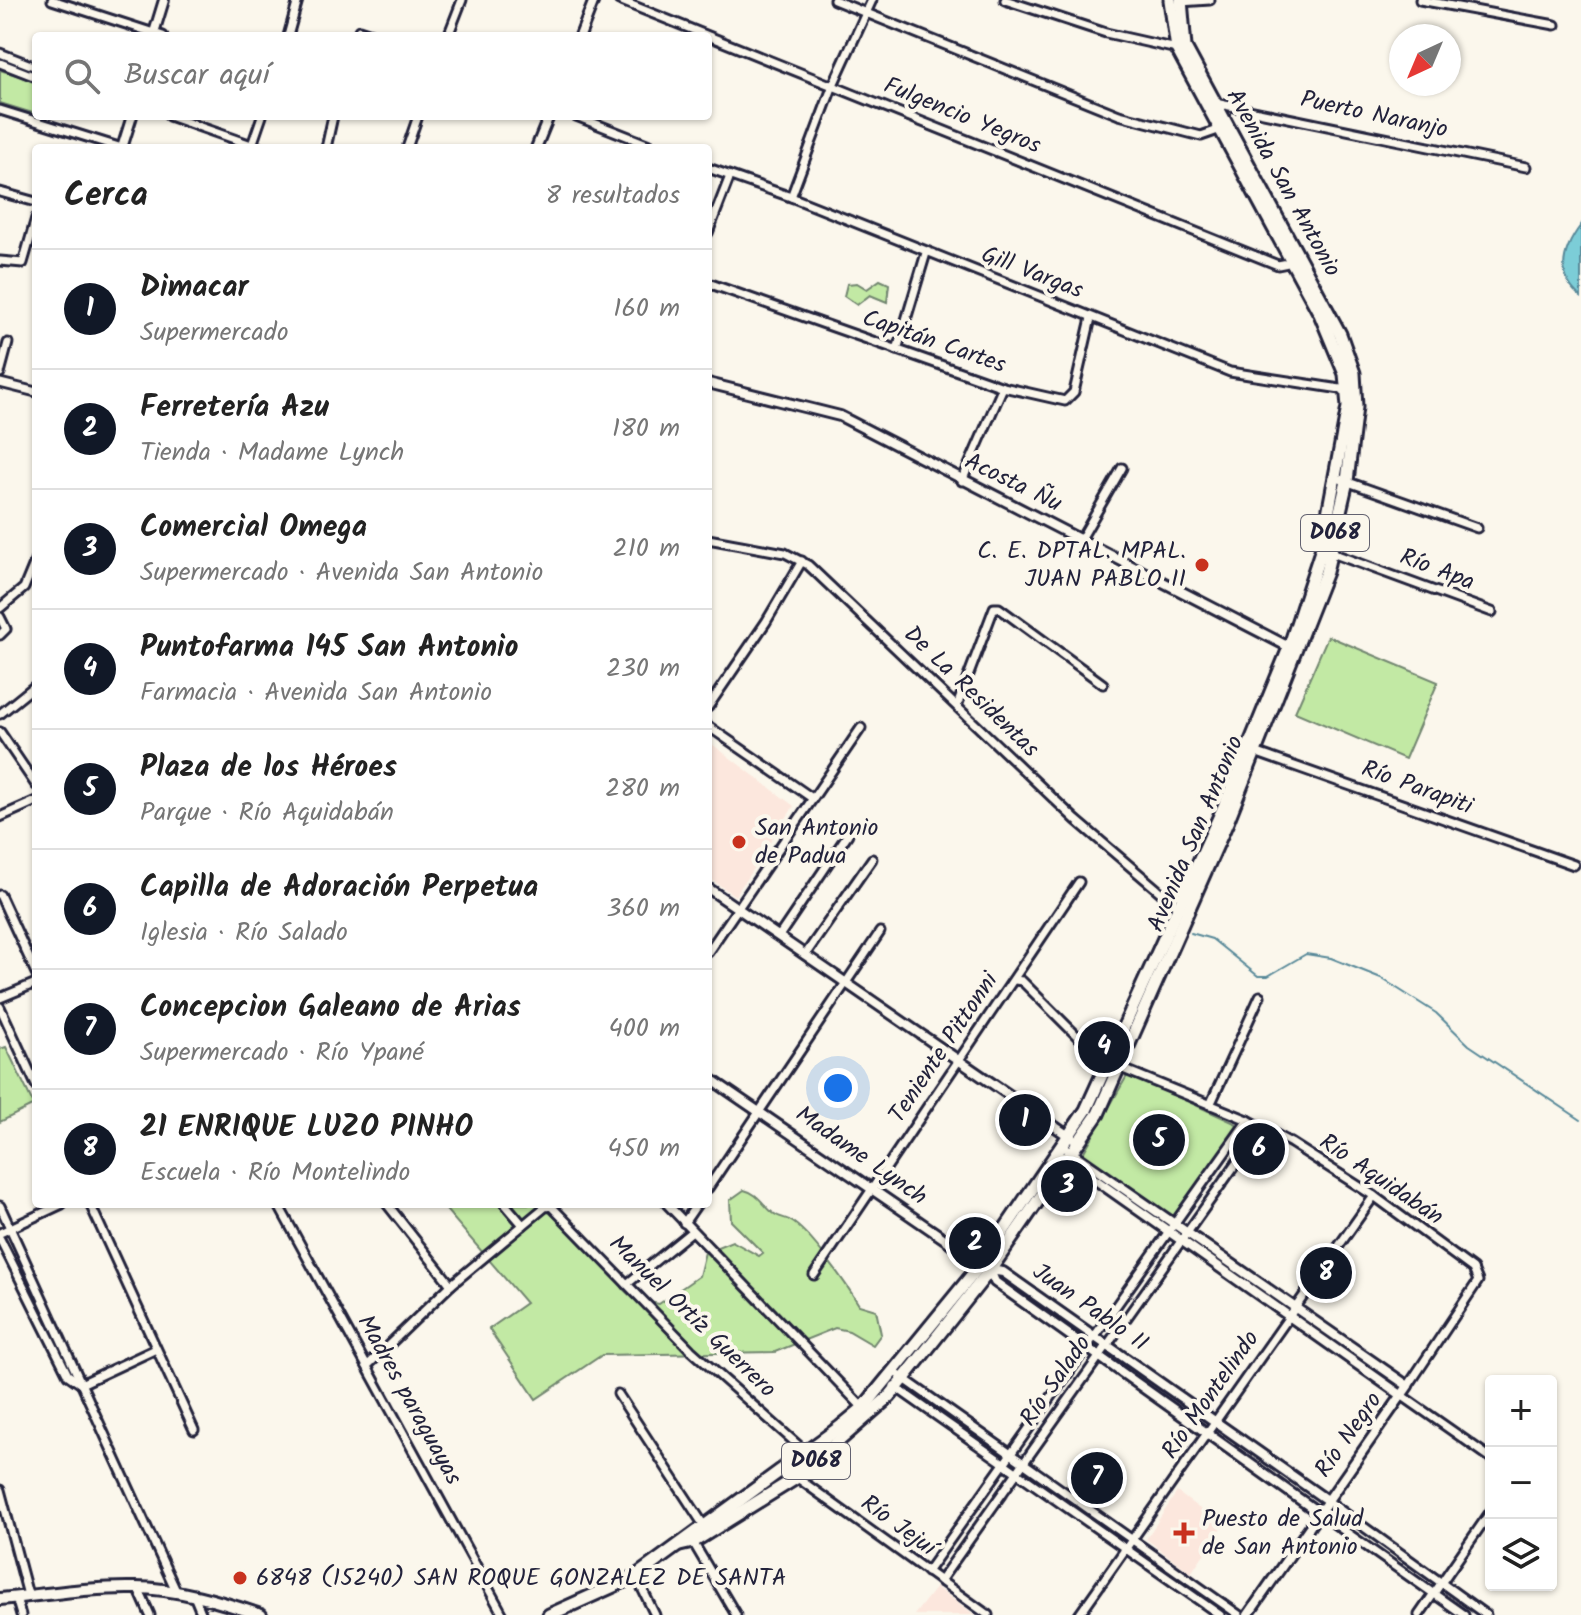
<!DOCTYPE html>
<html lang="es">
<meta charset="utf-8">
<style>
body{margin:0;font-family:Kalam,sans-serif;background:#f6f6f6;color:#222}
.controls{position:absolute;right:24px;bottom:24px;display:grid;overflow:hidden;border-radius:8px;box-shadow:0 2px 6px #0004}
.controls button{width:72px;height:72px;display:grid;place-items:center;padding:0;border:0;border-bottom:2px solid #e0e0e0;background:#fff;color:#222;font:40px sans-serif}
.compass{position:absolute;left:1389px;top:24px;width:72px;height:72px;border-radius:50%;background:#fff;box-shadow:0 2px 6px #0004;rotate:224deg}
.you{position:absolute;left:838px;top:1088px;width:28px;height:28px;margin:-20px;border:6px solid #fff;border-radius:50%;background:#1a73e8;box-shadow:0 0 0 12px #1a73e833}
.badge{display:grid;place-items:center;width:52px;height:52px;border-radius:50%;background:#111827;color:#fff;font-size:26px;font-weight:700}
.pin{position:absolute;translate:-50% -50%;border:4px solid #fff;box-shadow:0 2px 8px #0006}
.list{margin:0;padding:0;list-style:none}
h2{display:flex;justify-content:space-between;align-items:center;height:104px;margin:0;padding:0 32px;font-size:34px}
h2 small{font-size:26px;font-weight:400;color:#767676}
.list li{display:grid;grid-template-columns:52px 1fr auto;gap:24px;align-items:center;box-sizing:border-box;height:120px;padding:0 32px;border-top:2px solid #e0e0e0}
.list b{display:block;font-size:30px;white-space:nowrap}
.list p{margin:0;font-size:26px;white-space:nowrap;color:#767676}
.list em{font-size:26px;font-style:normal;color:#767676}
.icon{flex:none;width:44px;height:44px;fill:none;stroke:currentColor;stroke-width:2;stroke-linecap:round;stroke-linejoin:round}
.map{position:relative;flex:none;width:1581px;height:1615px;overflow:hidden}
.search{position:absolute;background:#fff;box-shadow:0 2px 6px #0004;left:32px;top:32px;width:680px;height:88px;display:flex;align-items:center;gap:20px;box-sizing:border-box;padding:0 28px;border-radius:8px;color:#767676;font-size:30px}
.panel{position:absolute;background:#fff;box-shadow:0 2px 6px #0004;left:32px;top:144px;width:680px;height:1064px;border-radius:8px}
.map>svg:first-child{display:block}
.built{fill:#fce7dd}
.green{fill:#c2e9a4;stroke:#728670;stroke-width:2}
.water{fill:#7ccdd7;stroke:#588999;stroke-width:2}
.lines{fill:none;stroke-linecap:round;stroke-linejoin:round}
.stream{stroke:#588999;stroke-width:2}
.minor-casing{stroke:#22223b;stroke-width:13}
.tertiary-casing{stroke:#22223b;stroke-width:14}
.secondary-casing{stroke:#22223b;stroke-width:16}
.primary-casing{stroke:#22223b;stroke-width:17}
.minor{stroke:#fbf7ec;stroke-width:7}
.tertiary{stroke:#fbf7ec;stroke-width:8}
.secondary{stroke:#fbf7ec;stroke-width:10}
.primary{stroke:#fbf7ec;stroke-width:11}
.poi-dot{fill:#c8321e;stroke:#fbf7ec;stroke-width:3}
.labels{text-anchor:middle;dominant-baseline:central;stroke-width:8;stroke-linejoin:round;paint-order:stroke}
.shield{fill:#fbf7ec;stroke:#636270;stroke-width:2}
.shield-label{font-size:22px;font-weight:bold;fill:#22223b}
.street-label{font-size:24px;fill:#22223b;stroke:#fbf7ec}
.poi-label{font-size:24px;fill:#22223b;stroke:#fbf7ec;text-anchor:start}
</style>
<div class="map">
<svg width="1581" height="1615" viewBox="0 0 1581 1615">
<rect width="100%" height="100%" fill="#fbf7ec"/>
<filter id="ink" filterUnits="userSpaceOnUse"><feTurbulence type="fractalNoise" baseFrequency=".0125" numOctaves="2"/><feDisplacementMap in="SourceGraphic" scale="16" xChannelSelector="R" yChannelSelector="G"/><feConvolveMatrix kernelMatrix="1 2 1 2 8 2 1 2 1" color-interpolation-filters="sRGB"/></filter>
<g filter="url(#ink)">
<g class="built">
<polygon points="708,741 794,806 735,896 708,877"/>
<polygon points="1177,1492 1223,1526 1191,1573 1146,1539"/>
<polygon points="936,1587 975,1615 914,1615"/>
</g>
<g class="green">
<polygon points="0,70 36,81 36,114 0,103"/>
<polygon points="880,280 889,284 887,302 870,295 857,305 844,296 847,284 857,283 867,289"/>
<polygon points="1328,636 1438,682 1405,759 1295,712"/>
<polygon points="6,1047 34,1105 0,1122 0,1049"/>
<polygon points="1128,1074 1239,1125 1173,1218 1082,1155"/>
<path d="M 744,1190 C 758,1193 763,1205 773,1213 C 779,1218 785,1217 791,1221 C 810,1232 847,1285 859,1305 L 876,1310 L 881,1334 L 873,1345 L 849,1331 L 835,1328 L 775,1352 L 602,1355 L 536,1399 L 489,1329 L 526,1303 L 441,1204 L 553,1204 L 610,1269 L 624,1290 L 634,1299 L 659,1304 L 699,1276 L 705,1252 L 732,1241 L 759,1256 L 763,1253 L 731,1221 L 730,1200 Z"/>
</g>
<path class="water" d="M 1581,225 L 1581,297 C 1555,276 1563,249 1581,225 Z"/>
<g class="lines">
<polyline class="stream" points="1191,933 1212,939 1258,976 1268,976 1306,954 1331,958 1381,978 1436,1013 1469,1045 1581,1120"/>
<defs>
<g id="minor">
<polyline points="52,0 163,36"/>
<polyline points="619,0 1278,265 1293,262"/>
<polyline points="834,0 1119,115 1201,136 1221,129"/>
<polyline points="1005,0 1106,33 1177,49"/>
<polyline points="1420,0 1555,25"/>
<polyline points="1180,2 1210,0"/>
<polyline points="359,30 377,36"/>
<polyline points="288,36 298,0"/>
<polyline points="448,36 462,0"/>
<polyline points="0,53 36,67"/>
<polyline points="0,63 36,77"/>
<polyline points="1215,103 1526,167"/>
<polyline points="0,110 122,148"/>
<polyline points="169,116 260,148"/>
<polyline points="576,116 657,148"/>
<polyline points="251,148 262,116"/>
<polyline points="326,148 333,116"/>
<polyline points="407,148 418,116"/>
<polyline points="708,168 791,197 1230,372 1347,390"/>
<polyline points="0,192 36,202"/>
<polyline points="791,197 833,85 872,0"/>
<polyline points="708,233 730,176"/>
<polyline points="0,261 23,263 36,218"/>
<polyline points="708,283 1003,387 1065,401 1074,392 1091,318"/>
<polyline points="897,350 926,253"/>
<polyline points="0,373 8,343"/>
<polyline points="0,383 36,392"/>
<polyline points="1337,478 1477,528"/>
<polyline points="962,481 1003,387"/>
<polyline points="708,539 785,553 808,565 1076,820 1179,908"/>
<polyline points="1081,539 1122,468"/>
<polyline points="1329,552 1492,612"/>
<polyline points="0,608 24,588 36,559"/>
<polyline points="0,617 6,629 0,635"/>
<polyline points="957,706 994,608 999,608 1103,684"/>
<polyline points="708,707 766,622 802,561"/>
<polyline points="0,714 36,685"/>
<polyline points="708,726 812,798"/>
<polyline points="0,732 36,785"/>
<polyline points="1252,751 1574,865"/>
<polyline points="0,817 36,801"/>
<polyline points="0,895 36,973"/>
<polyline points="779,936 848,834"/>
<polyline points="708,952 861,728"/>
<polyline points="805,955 872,859"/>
<polyline points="1015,980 1022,981 1101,1060 1248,1120 1291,1143 1374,1196 1473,1269 1478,1281 1408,1386"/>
<polyline points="0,998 36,983"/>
<polyline points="0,1007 36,1085"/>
<polyline points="1210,1105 1260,996"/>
<polyline points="708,1188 880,932"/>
<polyline points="90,1204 194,1430"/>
<polyline points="278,1204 503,1615"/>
<polyline points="387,1204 451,1285"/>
<polyline points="505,1204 523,1225"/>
<polyline points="667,1204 865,1410"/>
<polyline points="0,1206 177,1593"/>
<polyline points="684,1223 697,1204"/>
<polyline points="0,1233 62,1204"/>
<polyline points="0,1239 68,1375 81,1384"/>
<polyline points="814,1275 1079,882"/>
<polyline points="627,1284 691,1232"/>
<polyline points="367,1366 451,1285 545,1207 551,1206 691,1350 807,1453"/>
<polyline points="893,1371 1239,1615"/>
<polyline points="81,1384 156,1349"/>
<polyline points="894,1386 1220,1615"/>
<polyline points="618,1394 703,1524"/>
<polyline points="1401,1395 1491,1458"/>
<polyline points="785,1469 988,1615"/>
<polyline points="0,1490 28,1595"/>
<polyline points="1328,1501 1486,1615"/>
<polyline points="1319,1513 1464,1615"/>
<polyline points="693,1542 736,1615"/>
<polyline points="927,1572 1248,1120"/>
<polyline points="636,1576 655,1615"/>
<polyline points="940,1581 1262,1127"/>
<polyline points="138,1588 150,1615"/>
<polyline points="16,1598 21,1615"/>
<polyline points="195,1598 202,1615"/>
<polyline points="1079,1615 1374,1196"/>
<polyline points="1419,1615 1491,1511"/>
</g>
<g id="tertiary">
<polyline points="153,36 164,0"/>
<polyline points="580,36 594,0"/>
<polyline points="122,148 132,116"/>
<polyline points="536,148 549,116"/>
<polyline points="708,383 840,416 1291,648"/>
<polyline points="708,888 1073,1139"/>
<polyline points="708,1077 990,1270 1003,1272 1328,1501"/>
<polyline points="1068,1150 1408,1386 1248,1615"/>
<polyline points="1063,1157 1401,1395"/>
<polyline points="990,1270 995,1282 1319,1513"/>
</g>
<path id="secondary" d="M 0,1599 C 45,1595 89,1587 135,1588 C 176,1588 222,1602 261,1615"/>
<g id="primary">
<polyline points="680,1545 693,1542 796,1478 890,1396 990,1270 1098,1114 1228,820 1326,572 1347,481 1356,407 1354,373 1340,334 1185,47 1181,0"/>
<polyline points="549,1615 636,1576 840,1427 863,1408 981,1264 1086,1110 1226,802 1289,648 1321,551 1348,407 1345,374 1320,314 1177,49 1170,0"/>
</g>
</defs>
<use href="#minor" class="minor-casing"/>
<use href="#tertiary" class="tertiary-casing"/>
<use href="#secondary" class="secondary-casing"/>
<use href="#primary" class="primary-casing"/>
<use href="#minor" class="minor"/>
<use href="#tertiary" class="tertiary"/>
<use href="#secondary" class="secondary"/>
<use href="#primary" class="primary"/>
</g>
</g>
<g class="poi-dot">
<circle cx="1202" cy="565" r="8"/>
<circle cx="739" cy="842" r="8"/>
<path d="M1180 1521h8v8h8v8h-8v8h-8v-8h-8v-8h8z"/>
<circle cx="240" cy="1578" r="8"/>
</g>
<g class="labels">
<g class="shield">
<rect x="1301" y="515" width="68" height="36" rx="6"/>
<rect x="782" y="1443" width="68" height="36" rx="6"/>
</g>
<g class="shield-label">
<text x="1335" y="533">D068</text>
<text x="816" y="1461">D068</text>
</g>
<g class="street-label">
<text transform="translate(1374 115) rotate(12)">Puerto Naranjo</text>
<text transform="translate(962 116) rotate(22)">Fulgencio Yegros</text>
<text transform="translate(1283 183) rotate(61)">Avenida San Antonio</text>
<text transform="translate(1032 273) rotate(21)">Gill Vargas</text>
<text transform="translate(934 342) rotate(19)">Capitán Cartes</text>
<text transform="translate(1013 483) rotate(26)">Acosta Ñu</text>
<text transform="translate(1437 570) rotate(21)">Río Apa</text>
<text transform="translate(971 692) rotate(44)">De La Residentas</text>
<text transform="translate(1417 788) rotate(20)">Río Parapiti</text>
<text transform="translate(1196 834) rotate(-67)">Avenida San Antonio</text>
<text transform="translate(944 1048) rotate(-56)">Teniente Pittonni</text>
<text transform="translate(861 1156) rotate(35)">Madame Lynch</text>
<text transform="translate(1381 1180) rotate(34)">Río Aquidabán</text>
<text transform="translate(1090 1308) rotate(35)">Juan Pablo II</text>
<text transform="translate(692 1317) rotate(44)">Manuel Ortíz Guerrero</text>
<text transform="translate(1056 1381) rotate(-55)">Río Salado</text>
<text transform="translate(1211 1395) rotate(-55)">Río Montelindo</text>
<text transform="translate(409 1400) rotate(61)">Madres paraguayas</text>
<text transform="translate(1349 1435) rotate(-55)">Río Negro</text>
<text transform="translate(898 1526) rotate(36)">Río Jejuí</text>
</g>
<g class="poi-label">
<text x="1186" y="551" text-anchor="end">C. E. DPTAL. MPAL.<tspan x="1186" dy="28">JUAN PABLO II</tspan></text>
<text x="755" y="828">San Antonio<tspan x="755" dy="28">de Padua</tspan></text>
<text x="1202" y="1519">Puesto de Salud<tspan x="1202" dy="28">de San Antonio</tspan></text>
<text x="256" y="1578">6848 (15240) SAN ROQUE GONZALEZ DE SANTA</text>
</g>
</g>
</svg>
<div class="controls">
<button>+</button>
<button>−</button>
<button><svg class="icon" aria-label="layers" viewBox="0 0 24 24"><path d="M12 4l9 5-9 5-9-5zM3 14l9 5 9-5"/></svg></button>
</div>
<svg class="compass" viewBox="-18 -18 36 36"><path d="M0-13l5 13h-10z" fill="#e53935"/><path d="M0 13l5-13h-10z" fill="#767676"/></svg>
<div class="you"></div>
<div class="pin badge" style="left:1025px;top:1120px">1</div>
<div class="pin badge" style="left:975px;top:1243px">2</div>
<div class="pin badge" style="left:1067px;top:1186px">3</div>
<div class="pin badge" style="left:1104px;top:1047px">4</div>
<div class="pin badge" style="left:1159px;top:1140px">5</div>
<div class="pin badge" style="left:1259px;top:1149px">6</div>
<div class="pin badge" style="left:1097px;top:1478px">7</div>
<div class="pin badge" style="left:1326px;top:1273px">8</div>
<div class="search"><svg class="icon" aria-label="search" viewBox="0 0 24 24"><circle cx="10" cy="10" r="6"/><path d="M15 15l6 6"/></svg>Buscar aquí</div>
<section class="panel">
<h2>Cerca<small>8 resultados</small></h2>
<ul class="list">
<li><span class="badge">1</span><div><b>Dimacar</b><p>Supermercado</p></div><em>160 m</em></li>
<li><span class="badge">2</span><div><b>Ferretería Azu</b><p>Tienda · Madame Lynch</p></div><em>180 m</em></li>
<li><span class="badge">3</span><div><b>Comercial Omega</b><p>Supermercado · Avenida San Antonio</p></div><em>210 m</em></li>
<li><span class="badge">4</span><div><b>Puntofarma 145 San Antonio</b><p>Farmacia · Avenida San Antonio</p></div><em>230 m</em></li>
<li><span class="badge">5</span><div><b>Plaza de los Héroes</b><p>Parque · Río Aquidabán</p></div><em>280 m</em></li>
<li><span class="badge">6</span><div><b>Capilla de Adoración Perpetua</b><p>Iglesia · Río Salado</p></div><em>360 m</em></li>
<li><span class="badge">7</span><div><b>Concepcion Galeano de Arias</b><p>Supermercado · Río Ypané</p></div><em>400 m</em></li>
<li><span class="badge">8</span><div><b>21 ENRIQUE LUZO PINHO</b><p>Escuela · Río Montelindo</p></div><em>450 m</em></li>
</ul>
</section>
</div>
